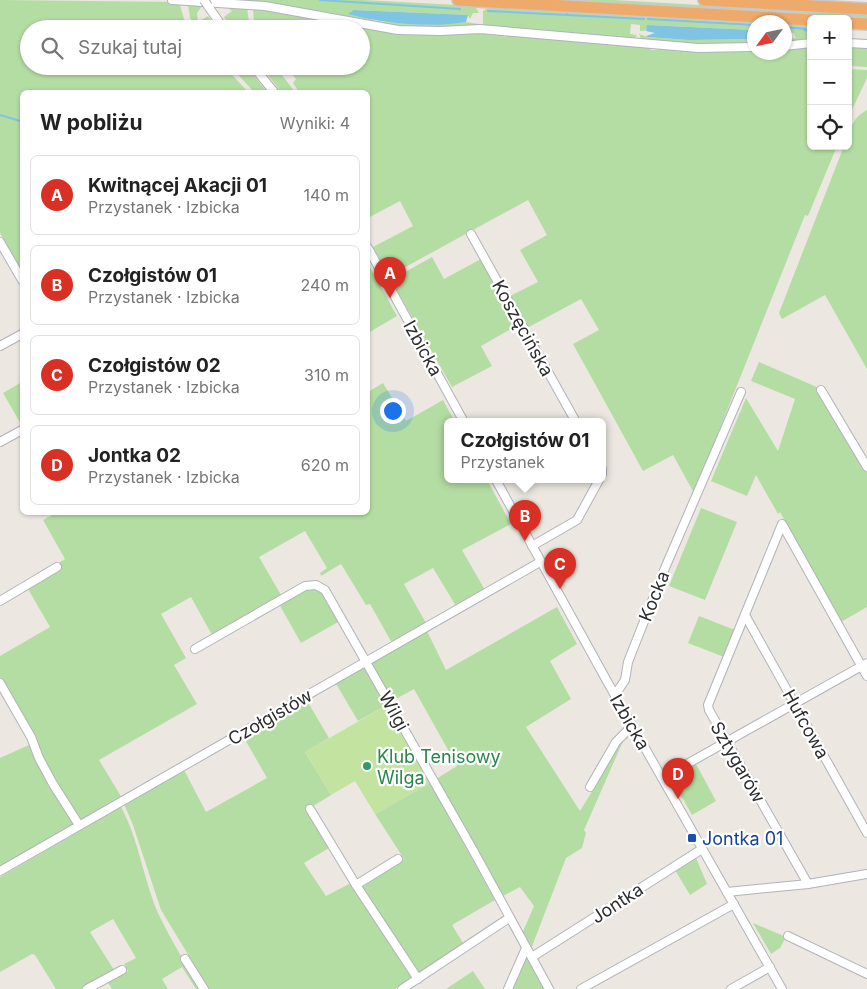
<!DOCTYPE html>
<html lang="pl">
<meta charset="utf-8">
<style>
body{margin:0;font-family:Inter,sans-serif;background:#f2f2f2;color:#222}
.controls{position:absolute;right:15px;top:15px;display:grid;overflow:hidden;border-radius:8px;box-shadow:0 1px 4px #0004}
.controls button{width:45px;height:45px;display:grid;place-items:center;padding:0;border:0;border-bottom:1px solid #e0e0e0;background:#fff;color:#222;font:25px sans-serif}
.compass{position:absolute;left:747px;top:15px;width:45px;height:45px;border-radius:50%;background:#fff;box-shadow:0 1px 4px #0004;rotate:237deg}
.you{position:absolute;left:392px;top:410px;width:18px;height:18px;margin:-12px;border:4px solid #fff;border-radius:50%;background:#1a73e8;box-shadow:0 0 0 8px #1a73e833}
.badge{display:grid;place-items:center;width:32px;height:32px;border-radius:50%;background:#d93025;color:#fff;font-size:16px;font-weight:700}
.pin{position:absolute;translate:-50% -41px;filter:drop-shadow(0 1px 2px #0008)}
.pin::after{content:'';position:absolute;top:26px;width:18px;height:15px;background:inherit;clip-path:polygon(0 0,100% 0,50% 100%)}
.popup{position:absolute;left:444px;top:418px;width:162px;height:65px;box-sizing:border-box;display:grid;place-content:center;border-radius:8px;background:#fff;filter:drop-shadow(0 1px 4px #0005);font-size:16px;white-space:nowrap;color:#767676}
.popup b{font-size:19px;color:#222}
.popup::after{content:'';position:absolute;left:50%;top:100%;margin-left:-10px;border:10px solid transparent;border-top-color:#fff}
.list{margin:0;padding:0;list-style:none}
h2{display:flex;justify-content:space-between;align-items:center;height:65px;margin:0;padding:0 20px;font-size:21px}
h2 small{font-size:16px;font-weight:400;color:#767676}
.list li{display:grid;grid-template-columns:32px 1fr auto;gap:15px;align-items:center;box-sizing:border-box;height:80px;margin:0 10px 10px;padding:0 10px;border:1px solid #e0e0e0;border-radius:8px}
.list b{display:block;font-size:19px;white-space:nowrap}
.list p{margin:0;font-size:16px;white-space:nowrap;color:#767676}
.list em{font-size:16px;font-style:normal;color:#767676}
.icon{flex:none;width:28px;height:28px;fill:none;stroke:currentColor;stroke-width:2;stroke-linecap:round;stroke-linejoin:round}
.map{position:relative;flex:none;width:867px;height:989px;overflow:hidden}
.search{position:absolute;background:#fff;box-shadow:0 1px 4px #0004;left:20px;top:20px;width:350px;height:55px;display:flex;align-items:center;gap:12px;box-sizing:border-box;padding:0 18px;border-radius:28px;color:#767676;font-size:19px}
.panel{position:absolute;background:#fff;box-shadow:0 1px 4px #0004;left:20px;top:90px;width:350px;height:425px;border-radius:8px}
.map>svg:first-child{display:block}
.green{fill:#b4dda3}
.pitch{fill:#c3e3a0}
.water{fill:#7fc4e3}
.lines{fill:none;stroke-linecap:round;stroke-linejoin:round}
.stream{stroke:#7fc4e3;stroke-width:2}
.minor-casing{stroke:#b1b2bb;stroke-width:10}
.highway-casing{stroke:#c8c8c8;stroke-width:14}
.minor{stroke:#fff;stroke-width:8}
.highway{stroke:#eeaa6a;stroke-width:11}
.minor-bridge-casing{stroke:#b1b2bb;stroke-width:10;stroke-linecap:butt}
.minor-bridge{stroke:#fff;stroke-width:8}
.leisure-dot{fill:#2e9e5b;stroke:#fff;stroke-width:2}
.transit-dot{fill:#1a4fb4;stroke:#fff;stroke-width:2}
.labels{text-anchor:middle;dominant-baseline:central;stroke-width:4.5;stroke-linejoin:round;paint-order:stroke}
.street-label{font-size:18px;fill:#2d2d2d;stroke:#fff}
.leisure-label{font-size:18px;fill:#27864d;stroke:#fff;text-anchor:start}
.transit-label{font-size:18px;fill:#164399;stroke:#fff;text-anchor:start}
</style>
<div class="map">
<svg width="867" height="989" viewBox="0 0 867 989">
<rect width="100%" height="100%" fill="#ece8e1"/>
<g class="green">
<polygon points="0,0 179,2 184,19 192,29 29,29 29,66 224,66 248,92 22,92 22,271 0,233"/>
<polygon points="212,0 364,0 475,6 479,13 473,13 470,19 468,15 354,10 375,21 421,25 466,22 478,24 477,26 432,29 372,25"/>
<polygon points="551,0 615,0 867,15 867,18"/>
<polygon points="200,3 202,6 197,13 198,22 208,16 217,29 198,29 190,18 188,4"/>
<polygon points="214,4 247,8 250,29 231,29 224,17 232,11 226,6 217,8"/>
<polygon points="256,7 341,23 501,34 502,36 506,37 507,33 649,46 651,50 657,50 656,47 784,52 785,49 811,46 811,146 837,146 808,216 805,215 694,493 673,455 643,471 573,344 599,330 581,299 527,328 510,296 538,282 520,250 547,235 528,200 389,276 373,247 413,226 400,201 368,218 368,92 299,92 293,83 296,79 290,71 285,72 280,66 361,66 361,29 255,29 253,11"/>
<polygon points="489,7 754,23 754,30 648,25 645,31 640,31 640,25 631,24 630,34 637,35 635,38 631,40 485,28 483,25 483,11"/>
<polygon points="784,24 811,26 811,41 785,45 785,39 796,38 794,33 785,32"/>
<polygon points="639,34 648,37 689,40 754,39 754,45 710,46 641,39"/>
<polygon points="848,45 867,46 867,67 848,66"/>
<polygon points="230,66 246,66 267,92 254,92"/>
<polygon points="261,66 275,66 295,92 281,92"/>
<polygon points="848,69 867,70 867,78 848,118"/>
<path d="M 867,110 L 867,369 L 825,295 L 782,319 L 779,313 L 844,146 L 848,146 C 848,130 853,117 867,110 Z"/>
<polygon points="432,257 444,279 481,259 518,325 481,346 492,366 452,387 391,280"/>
<polygon points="368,264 397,316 368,333"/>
<polygon points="759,362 819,388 867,470 867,607 841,622 780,512 778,514 756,475 747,496 711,481 746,398 778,451 795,399 751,381"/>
<polygon points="22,382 22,426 3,393"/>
<polygon points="383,383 406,421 443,400 455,422 448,422 448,480 487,480 511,524 462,550 485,590 456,606 433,568 404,584 426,623 392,643 370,604 366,605 341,564 321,576 320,573 327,568 305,531 259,557 281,595 212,635 191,597 161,614 186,658 174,665 197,704 99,760 122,798 79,823 0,677 0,656 50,627 28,589 61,570 57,564 65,559 43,520 56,513 368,512 368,392"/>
<polygon points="701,508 737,522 705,600 669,586"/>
<polygon points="310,587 323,593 340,621 301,643 279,604"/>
<polygon points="557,607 577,644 550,661 571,699 526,727 580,811 599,780 602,770 625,734 628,739 624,739 584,830 586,833 582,848 566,858 531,949 522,934 534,906 520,887 501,897 436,779 457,766 414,689 392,701 372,663 427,631 446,670"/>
<polygon points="699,616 735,630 724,657 688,643"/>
<polygon points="365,666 387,705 358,721 335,682"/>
<polygon points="306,699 329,738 305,752 331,795 307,810 329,848 304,863 326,896 351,883 413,977 395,989 209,989 161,910 133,825 124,804 184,770 206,812 267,778 243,736"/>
<polygon points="31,744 76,825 0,869 0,758"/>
<polygon points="696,764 716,801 692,815 671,778"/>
<polygon points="430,783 495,900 452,925 463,943 419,973 361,885 404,859 375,814"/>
<path d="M 121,807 C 139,840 143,878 158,913 C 171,940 185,964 202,989 L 196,989 L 182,967 L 162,979 L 168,989 L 112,989 L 108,983 L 128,971 L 124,964 L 136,958 L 113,919 L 90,932 L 114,970 L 81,989 L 56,989 L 35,955 L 32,954 L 0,972 L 0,877 Z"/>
<polygon points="696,858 707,884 690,895 675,870"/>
<polygon points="753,923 786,937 780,948 771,954"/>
<polygon points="526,956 544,989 512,989"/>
<polygon points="473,971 485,989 446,989"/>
</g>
<polygon class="pitch" points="387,705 430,783 375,814 355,781 331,795 305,752"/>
<g class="water">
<path d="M 354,10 L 468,15 L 466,22 C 427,28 387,24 348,14 Z"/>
<polygon points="647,25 754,30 754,39 689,40 648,37 646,36 655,33 646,31"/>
</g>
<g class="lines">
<g class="stream">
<polyline points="320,0 460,9"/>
<polyline points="488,11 567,15"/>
<polyline points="567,13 567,15 644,19"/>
<polyline points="648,19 754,25"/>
<polyline points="784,27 806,29"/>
<polyline points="805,30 811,29"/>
<polyline points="0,115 20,121 22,125"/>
</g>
<defs>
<g id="minor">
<polyline points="172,0 265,6 398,30 440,31 480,29 698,48 754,47"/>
<polyline points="208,6 224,29"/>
<polyline points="848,43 867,44"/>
<polyline points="784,46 811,43"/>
<polyline points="253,66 274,92"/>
<polyline points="471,234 576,422"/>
<polyline points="0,242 22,280"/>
<polyline points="368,248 464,422"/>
<polyline points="0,346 22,334"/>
<polyline points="821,390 867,467"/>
<polyline points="0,442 22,430"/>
<polyline points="602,469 602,474"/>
<polyline points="496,480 608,683 782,989"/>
<polyline points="532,546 577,520 599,480"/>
<polyline points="0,601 57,567"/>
<polyline points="745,615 867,833"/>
<polyline points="195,649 305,586 316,585 325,590 473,850 549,989"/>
<polyline points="0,683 31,737 39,758 53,784 79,825"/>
<polyline points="615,695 625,680 628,662 665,568 741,392"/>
<polyline points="662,778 867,663"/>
<polyline points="590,787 616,742 632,726"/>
<polyline points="310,809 356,885 418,979"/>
<polyline points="0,871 540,562"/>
<polyline points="808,884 709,710 708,705 782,524 867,676"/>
<polyline points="356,885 398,859"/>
<polyline points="727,892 808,884 867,874"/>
<polyline points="788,936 867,974"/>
<polyline points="532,957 702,849"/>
<polyline points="185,959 204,989"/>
<polyline points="87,989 122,970"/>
<polyline points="402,989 509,918"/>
<polyline points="508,989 526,948"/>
<polyline points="581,989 734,904"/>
<polyline points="731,989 770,967"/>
</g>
<g id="highway">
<polyline points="458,0 811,20"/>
<polyline points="704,0 867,9"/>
<polyline points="848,23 867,24"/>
</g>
</defs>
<use href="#minor" class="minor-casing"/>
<use href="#highway" class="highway-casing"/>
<use href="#minor" class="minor"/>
<use href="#highway" class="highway"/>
<defs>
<polyline id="minor-bridge" points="204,0 208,6"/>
</defs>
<use href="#minor-bridge" class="minor-bridge-casing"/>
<use href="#minor-bridge" class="minor-bridge"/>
</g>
<circle class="leisure-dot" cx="367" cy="766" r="5"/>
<rect class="transit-dot" x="687" y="833" width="10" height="10" rx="2.5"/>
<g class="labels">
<g class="street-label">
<text transform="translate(523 328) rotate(61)">Koszęcińska</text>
<text transform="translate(423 348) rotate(61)">Izbicka</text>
<text transform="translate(654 596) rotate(-68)">Kocka</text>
<text transform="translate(394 711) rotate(61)">Wilgi</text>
<text transform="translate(270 717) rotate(-30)">Czołgistów</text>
<text transform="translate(630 722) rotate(60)">Izbicka</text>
<text transform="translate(806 724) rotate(61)">Hufcowa</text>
<text transform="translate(738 762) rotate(60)">Sztygarów</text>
<text transform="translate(617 903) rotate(-33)">Jontka</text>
</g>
<g class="leisure-label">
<text x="377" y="756">Klub Tenisowy<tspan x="377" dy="21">Wilga</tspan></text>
</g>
<g class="transit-label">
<text x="702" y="838">Jontka 01</text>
</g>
</g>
</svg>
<div class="controls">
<button>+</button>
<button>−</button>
<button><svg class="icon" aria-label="locate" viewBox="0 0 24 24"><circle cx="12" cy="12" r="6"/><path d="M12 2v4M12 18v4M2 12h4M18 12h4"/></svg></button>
</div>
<svg class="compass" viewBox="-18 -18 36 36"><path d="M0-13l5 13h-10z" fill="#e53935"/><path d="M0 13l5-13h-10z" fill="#767676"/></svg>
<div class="you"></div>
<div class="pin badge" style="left:390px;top:298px">A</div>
<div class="pin badge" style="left:525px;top:541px">B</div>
<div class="popup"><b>Czołgistów 01</b>Przystanek</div>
<div class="pin badge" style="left:560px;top:589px">C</div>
<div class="pin badge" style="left:678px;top:799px">D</div>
<div class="search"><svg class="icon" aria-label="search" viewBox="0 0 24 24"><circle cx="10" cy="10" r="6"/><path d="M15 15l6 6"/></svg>Szukaj tutaj</div>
<section class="panel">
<h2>W pobliżu<small>Wyniki: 4</small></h2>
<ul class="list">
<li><span class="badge">A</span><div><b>Kwitnącej Akacji 01</b><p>Przystanek · Izbicka</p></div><em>140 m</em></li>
<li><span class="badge">B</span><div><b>Czołgistów 01</b><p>Przystanek · Izbicka</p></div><em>240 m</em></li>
<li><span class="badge">C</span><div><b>Czołgistów 02</b><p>Przystanek · Izbicka</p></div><em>310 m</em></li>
<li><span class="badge">D</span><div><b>Jontka 02</b><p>Przystanek · Izbicka</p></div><em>620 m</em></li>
</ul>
</section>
</div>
